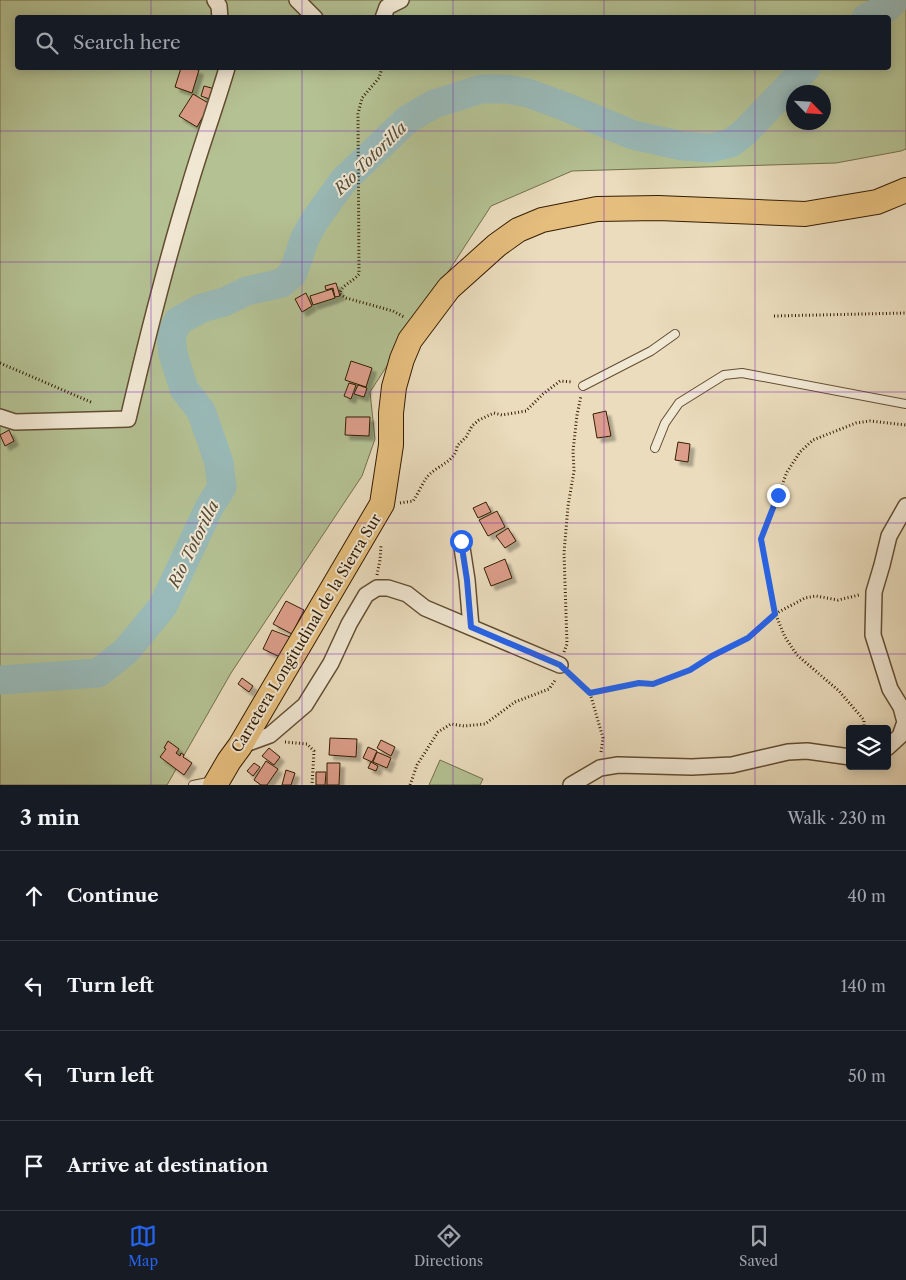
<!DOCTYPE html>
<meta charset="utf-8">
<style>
body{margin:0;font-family:"Libre Caslon Text",serif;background:#20242c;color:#f1f3f6}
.controls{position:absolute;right:15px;bottom:15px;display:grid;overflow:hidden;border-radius:5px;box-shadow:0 2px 12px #0003}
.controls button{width:45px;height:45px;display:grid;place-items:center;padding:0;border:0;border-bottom:1px solid #363941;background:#171b24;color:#f1f3f6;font:25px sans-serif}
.compass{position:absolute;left:786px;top:85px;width:45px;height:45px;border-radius:50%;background:#171b24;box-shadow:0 2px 12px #0003;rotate:115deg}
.stop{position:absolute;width:15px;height:15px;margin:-11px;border:4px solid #2563eb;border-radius:50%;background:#fff}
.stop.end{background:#2563eb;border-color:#fff;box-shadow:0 1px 5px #0008}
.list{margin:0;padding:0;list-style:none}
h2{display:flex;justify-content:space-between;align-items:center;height:65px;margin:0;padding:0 20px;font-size:21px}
h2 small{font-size:16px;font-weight:400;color:#9ea1a6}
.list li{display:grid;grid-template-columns:32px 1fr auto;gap:15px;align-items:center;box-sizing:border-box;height:90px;padding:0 20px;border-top:1px solid #363941}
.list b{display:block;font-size:19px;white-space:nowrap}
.list em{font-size:16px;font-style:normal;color:#9ea1a6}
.icon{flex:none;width:28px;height:28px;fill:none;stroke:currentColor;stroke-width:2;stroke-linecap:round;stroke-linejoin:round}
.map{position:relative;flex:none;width:906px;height:785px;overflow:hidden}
.search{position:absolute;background:#171b24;box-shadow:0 2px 12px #0003;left:15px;right:15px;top:15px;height:55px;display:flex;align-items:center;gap:12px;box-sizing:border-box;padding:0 18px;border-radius:5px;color:#9ea1a6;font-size:19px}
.sheet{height:425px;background:#171b24}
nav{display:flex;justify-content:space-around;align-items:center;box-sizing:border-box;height:70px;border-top:1px solid #363941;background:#171b24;font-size:14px;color:#9ea1a6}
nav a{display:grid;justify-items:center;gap:2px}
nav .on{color:#2563eb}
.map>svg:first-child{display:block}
.green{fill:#b4c193;stroke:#746f4a;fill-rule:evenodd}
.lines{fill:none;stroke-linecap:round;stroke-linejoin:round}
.river{stroke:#99bab8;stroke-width:29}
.building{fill:#dc9e8a;stroke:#351d02;filter:url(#shadow)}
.service-casing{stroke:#624d31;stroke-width:10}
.minor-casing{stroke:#624d31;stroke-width:18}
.trunk-casing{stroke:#351d02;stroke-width:26}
.path{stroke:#351d02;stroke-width:3;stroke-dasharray:1 2.5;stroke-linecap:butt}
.service{stroke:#f1e8d4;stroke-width:8}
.minor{stroke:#f1e8d4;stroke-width:15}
.trunk{stroke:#e5be7e;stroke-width:24}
.route{stroke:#2563eb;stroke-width:6}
.grid{fill:none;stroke:#7b2cbf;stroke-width:1;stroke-opacity:0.55}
.labels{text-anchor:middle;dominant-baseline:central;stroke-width:4;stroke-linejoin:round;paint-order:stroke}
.street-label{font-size:15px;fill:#351d02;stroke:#f1e8d4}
.water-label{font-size:16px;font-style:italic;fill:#534c39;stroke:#f1e8d4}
</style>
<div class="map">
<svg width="906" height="785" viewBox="0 0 906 785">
<defs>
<filter id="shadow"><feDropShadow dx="4.5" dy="4.5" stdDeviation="1" flood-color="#0004"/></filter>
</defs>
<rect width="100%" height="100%" fill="#eadcbd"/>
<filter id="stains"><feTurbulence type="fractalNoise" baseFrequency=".004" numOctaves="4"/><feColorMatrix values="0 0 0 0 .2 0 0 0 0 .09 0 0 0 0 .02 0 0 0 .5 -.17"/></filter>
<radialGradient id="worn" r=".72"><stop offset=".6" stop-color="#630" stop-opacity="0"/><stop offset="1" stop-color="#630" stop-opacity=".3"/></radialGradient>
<g class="green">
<path d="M 0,0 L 906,0 L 906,149 L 901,151 L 836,163 L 572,171 L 491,206 L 370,392 L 375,439 L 362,476 L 231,673 L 167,785 L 0,785 ZM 18,18 L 888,18 L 888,68 L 18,68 ZM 794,92 L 824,92 L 824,122 L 794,122 Z"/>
<polygon points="440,760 483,779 480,785 429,785"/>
</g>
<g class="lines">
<g class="river">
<polyline points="866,18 888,7 895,0"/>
<polyline points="0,680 98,673 126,651 163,606 210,506 222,487 219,463 211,439 201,411 184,389 173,354 171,336 178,321 202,308 224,302 247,291 282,283 293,273 305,238 315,220 344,180 408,119 434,104 481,89 507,89 528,93 566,107 633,135 683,146 711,148 731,143 745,132 806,68"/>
</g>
</g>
<g class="building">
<polygon points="181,68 189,68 199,70 192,93 175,87"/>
<polygon points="204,86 215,89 212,100 201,96"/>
<polygon points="193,94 210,104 197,127 179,116"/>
<polygon points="336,283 340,296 335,297 333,288 326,290 325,286"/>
<polygon points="332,289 335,298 313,305 310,296"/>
<polygon points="306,293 312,306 302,312 295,299"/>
<polygon points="351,361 372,368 366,387 345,380"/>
<polygon points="349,383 356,385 351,399 344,396"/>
<polygon points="358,385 367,388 364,397 354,394"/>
<polygon points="606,411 611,436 597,438 593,414"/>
<polygon points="346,417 370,417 369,436 345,435"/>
<polygon points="9,430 14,441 5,446 0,435"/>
<polygon points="678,442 690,444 688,462 675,460"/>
<polygon points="486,502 491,512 478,518 473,508"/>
<polygon points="497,511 505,527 488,536 479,520"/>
<polygon points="508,528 516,541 505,548 496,536"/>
<polygon points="505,559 512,578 491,586 484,568"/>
<polygon points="286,601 304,610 292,634 273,624"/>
<polygon points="272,630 290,637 280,657 263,649"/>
<polygon points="242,678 253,686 249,692 238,684"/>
<polygon points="330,738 357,739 356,757 329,755"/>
<polygon points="381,740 395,747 391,756 377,748"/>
<polygon points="168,741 179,749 176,753 180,756 181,753 184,755 183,757 192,763 184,775 160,757 166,749 164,748"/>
<polygon points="368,747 377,751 372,762 363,758"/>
<polygon points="269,748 280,757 274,765 262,756"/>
<polygon points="377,752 391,758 387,768 373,762"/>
<polygon points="266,761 278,769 267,785 261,785 254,780"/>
<polygon points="371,762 378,766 376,771 368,768"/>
<polygon points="254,763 260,767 253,776 247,771"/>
<polygon points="327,763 340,763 339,785 327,785"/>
<polygon points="286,770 295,773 291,785 282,785"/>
<polygon points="316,772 326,772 325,785 316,785"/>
</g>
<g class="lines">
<defs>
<g id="service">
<polyline points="583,386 651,351 675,334"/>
<polyline points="655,448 665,423 679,403 724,375 742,373 906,404"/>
<polyline points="193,785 213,781"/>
</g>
<g id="minor">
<polyline points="215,0 219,6 220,18"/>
<polyline points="297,0 315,18"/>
<polyline points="383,18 387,7 401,0"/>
<path d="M 0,417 L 15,422 L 128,419 C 146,342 165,266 188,191 C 200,149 215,109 227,68"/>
<polyline points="461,541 467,580 471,627"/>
<polyline points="240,746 270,735 305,705 331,663 349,624 366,595 377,588 388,588 407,594 425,608 560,665"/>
<polyline points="887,748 900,736 905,722 901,707 890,689 873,635 874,592 882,565 889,536 906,506"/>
<polyline points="571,785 600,768 618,765 692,767 732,765 788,752 807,751 850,757"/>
</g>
<polyline id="trunk" points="215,785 229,761 240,746 382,504 391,445 391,413 394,387 402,359 410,340 449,288 497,245 518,230 542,220 597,209 658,208 805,214 877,202 906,190"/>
</defs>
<use href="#service" class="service-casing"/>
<use href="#minor" class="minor-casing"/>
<use href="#trunk" class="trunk-casing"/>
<g class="path">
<path d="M 382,68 L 379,78 L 362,98 L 358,114 L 359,274 C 354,281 340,286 340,294 L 346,298 L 393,311 L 404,317"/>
<polyline points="774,316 906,313"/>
<polyline points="0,363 93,403"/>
<path d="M 400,503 L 413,501 C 418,494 422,484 427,477 C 437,465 456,462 457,446 L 466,437 L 472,426 L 479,420 L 494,413 L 502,415 L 526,411 L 543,394 L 560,381 L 573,382"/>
<polyline points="377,575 380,560 381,546"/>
<polyline points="564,652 567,644 564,553 568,506 574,471 573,451 577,415 581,396"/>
<polyline points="570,674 590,693 603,738 601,752"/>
<polyline points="590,693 639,683 653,684 691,670 712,656 748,638 775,614 805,598 816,596 838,600 859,595"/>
<polyline points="864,729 864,720 839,691 797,655 785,637 773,608 770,584 761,539 787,472 800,452 813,440 856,423 870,421 906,425"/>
<polyline points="285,742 307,744 314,751 312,785"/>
<polyline points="410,785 417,765 438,732 451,724 464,726 485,724 515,702 549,689 556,679"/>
</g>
<use href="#service" class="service"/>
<use href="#minor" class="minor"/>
<use href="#trunk" class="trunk"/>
</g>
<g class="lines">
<polyline class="route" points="461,541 467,580 471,627 560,665 590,693 639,683 653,684 690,670 712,656 748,638 775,614 761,539 778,495"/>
</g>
<path class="grid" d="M 151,0 L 151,18M 302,0 L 302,18M 453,0 L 453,18M 604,0 L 604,18M 755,0 L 755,18M 151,68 L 151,785M 302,68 L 302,785M 453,68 L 453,785M 604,68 L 604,785M 755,68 L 755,785M 0,131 L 906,131M 0,262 L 906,262M 0,392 L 906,392M 0,523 L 906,523M 0,654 L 906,654"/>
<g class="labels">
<g class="street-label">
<text transform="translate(306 633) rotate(-59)">Carretera Longitudinal de la Sierra Sur</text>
</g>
<g class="water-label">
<text transform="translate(370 158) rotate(-45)">Rio Totorilla</text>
<text transform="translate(193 544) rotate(-64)">Rio Totorilla</text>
</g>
</g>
<rect width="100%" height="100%" filter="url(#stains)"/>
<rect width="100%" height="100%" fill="url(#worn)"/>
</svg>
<div class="controls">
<button><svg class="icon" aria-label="layers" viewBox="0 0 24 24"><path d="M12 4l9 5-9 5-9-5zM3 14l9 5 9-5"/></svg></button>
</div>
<svg class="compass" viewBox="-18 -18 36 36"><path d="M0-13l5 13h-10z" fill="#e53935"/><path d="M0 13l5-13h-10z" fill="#9ea1a6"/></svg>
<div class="stop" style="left:461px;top:541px"></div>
<div class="stop end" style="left:778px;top:495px"></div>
<div class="search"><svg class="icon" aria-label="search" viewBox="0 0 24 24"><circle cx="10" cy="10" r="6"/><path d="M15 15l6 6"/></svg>Search here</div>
</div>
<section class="sheet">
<h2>3 min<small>Walk · 230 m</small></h2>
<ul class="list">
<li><svg class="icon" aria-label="ahead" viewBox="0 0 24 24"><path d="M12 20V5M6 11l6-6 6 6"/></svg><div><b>Continue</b></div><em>40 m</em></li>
<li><svg class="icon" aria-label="left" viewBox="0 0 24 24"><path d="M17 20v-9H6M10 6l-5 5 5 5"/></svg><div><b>Turn left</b></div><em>140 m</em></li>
<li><svg class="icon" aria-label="left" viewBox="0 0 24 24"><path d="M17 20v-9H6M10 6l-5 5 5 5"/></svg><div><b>Turn left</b></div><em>50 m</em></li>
<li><svg class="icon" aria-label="arrive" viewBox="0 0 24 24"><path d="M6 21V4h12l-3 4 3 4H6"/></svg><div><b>Arrive at destination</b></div></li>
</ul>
</section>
<nav>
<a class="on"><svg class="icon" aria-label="map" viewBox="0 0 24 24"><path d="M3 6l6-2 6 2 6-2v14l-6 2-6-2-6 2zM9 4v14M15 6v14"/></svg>Map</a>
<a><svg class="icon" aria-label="directions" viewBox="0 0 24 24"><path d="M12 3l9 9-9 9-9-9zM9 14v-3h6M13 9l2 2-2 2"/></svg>Directions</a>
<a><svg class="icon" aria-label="saved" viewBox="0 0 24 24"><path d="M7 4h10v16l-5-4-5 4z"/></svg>Saved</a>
</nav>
